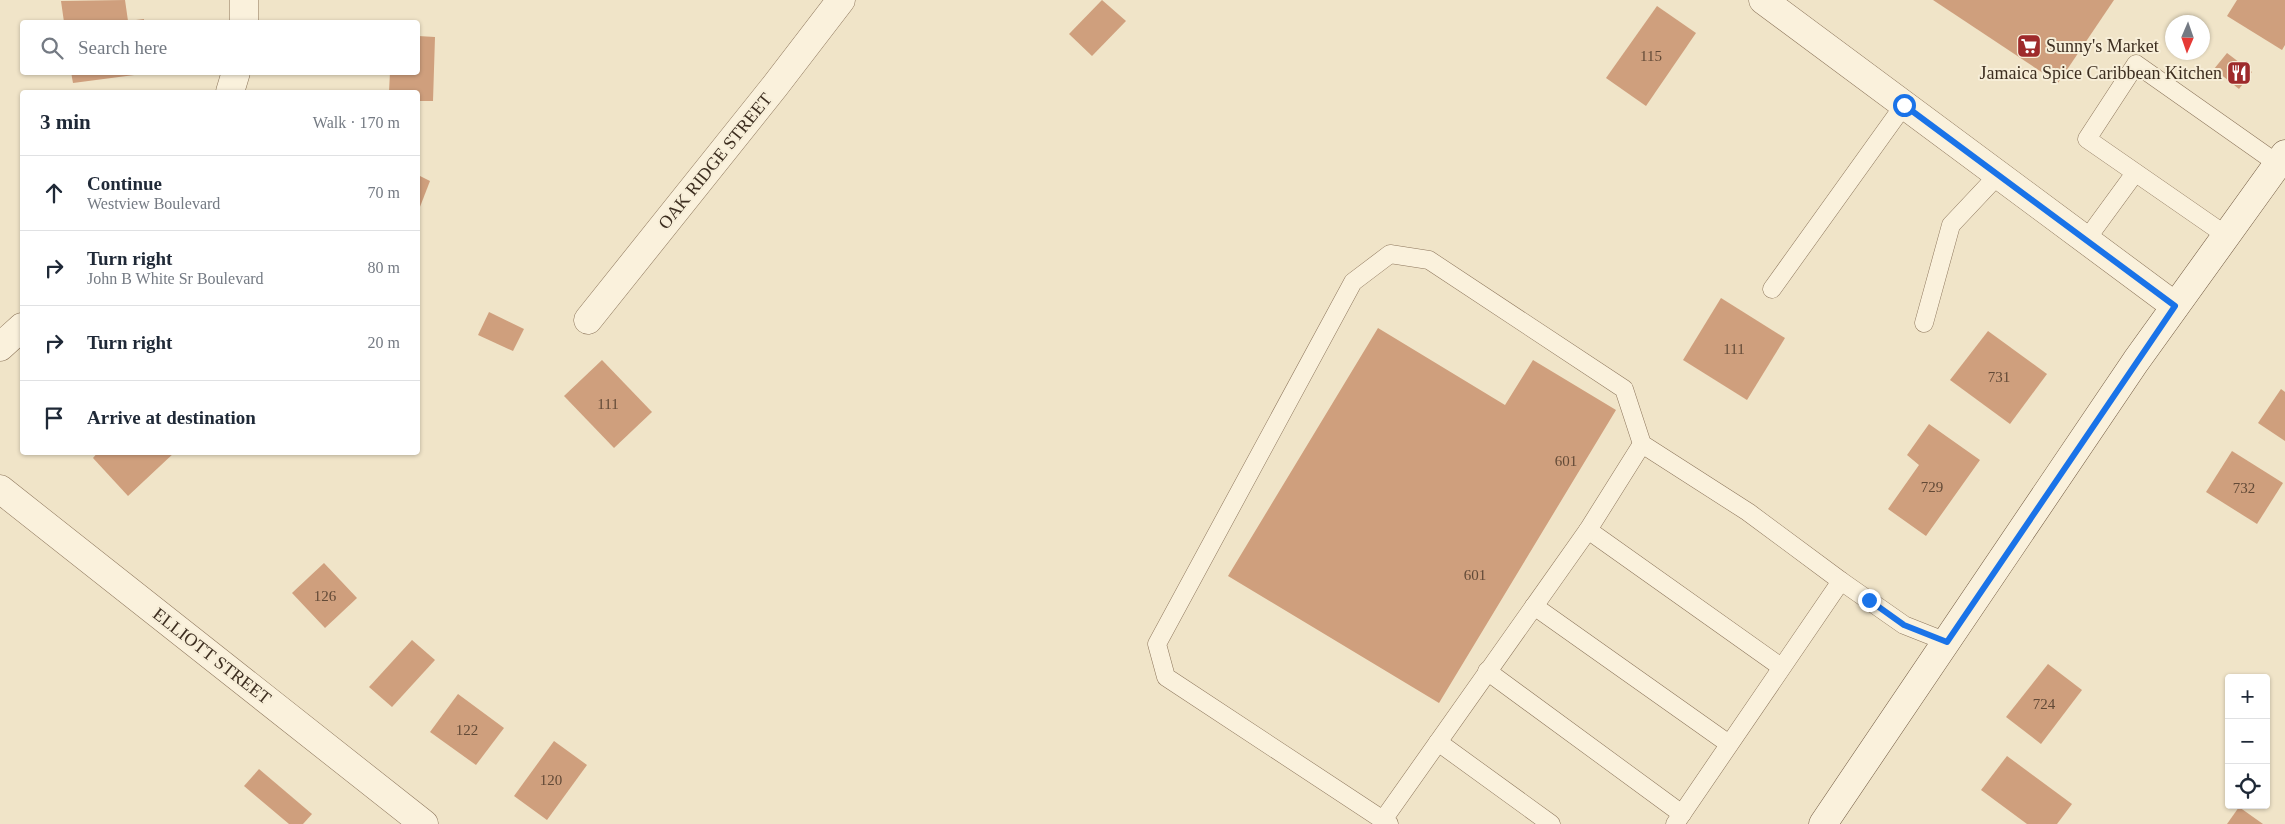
<!DOCTYPE html>
<meta charset="utf-8">
<style>
body{margin:0;font-family:Georgia,serif;background:#f2f2f3;color:#1f2937}
.controls{position:absolute;right:15px;bottom:15px;display:grid;overflow:hidden;border-radius:5px;box-shadow:0 1px 4px #0004}
.controls button{width:45px;height:45px;display:grid;place-items:center;padding:0;border:0;border-bottom:1px solid #e0e1e3;background:#fff;color:#1f2937;font:25px sans-serif}
.compass{position:absolute;left:2165px;top:15px;width:45px;height:45px;border-radius:50%;background:#fff;box-shadow:0 1px 4px #0004;rotate:182deg}
.stop{position:absolute;width:15px;height:15px;margin:-11px;border:4px solid #1a73e8;border-radius:50%;background:#fff}
.stop.end{background:#1a73e8;border-color:#fff;box-shadow:0 1px 5px #0008}
.list{margin:0;padding:0;list-style:none}
h2{display:flex;justify-content:space-between;align-items:center;height:65px;margin:0;padding:0 20px;font-size:21px}
h2 small{font-size:16px;font-weight:400;color:#747a83}
.list li{display:grid;grid-template-columns:32px 1fr auto;gap:15px;align-items:center;box-sizing:border-box;height:75px;padding:0 20px;border-top:1px solid #e0e1e3}
.list b{display:block;font-size:19px;white-space:nowrap}
.list p{margin:0;font-size:16px;white-space:nowrap;color:#747a83}
.list em{font-size:16px;font-style:normal;color:#747a83}
.icon{flex:none;width:28px;height:28px;fill:none;stroke:currentColor;stroke-width:2;stroke-linecap:round;stroke-linejoin:round}
.map{position:relative;flex:none;width:2285px;height:824px;overflow:hidden}
.search{position:absolute;background:#fff;box-shadow:0 1px 4px #0004;left:20px;top:20px;width:400px;height:55px;display:flex;align-items:center;gap:12px;box-sizing:border-box;padding:0 18px;border-radius:5px;color:#747a83;font-size:19px}
.panel{position:absolute;background:#fff;box-shadow:0 1px 4px #0004;left:20px;top:90px;width:400px;height:365px;border-radius:5px}
.map>svg:first-child{display:block}
.building{fill:#cf9f7d}
.lines{fill:none;stroke-linecap:round;stroke-linejoin:round}
.lane-casing{stroke:#8d765c;stroke-width:19}
.street-casing{stroke:#8d765c;stroke-width:29}
.secondary-casing{stroke:#6f573f;stroke-width:29}
.lane{stroke:#faf1dc;stroke-width:18}
.street{stroke:#faf1dc;stroke-width:28}
.secondary{stroke:#faf1dc;stroke-width:28}
.route{stroke:#1a73e8;stroke-width:6}
.labels{text-anchor:middle;dominant-baseline:central;stroke-width:4;stroke-linejoin:round;paint-order:stroke}
.number-label{font-size:15px;fill:#624a37}
.poi-label{font-size:18px;fill:#3d2e20;stroke:#f7eed8;text-anchor:start}
.street-label{font-size:18px;fill:#3d2e20;stroke:#f7eed8}
</style>
<div class="map">
<svg width="2285" height="824" viewBox="0 0 2285 824">
<rect width="100%" height="100%" fill="#f0e4c8"/>
<g class="building">
<polygon points="125,0 128,21 144,19 144,22 64,22 61,1"/>
<polygon points="1102,0 1126,21 1092,56 1069,34"/>
<polygon points="1933,0 2114,0 2058,83"/>
<polygon points="2237,0 2285,0 2285,45 2282,50 2227,16"/>
<polygon points="1657,6 1696,33 1646,106 1606,78"/>
<polygon points="418,36 435,37 433,101 418,101 418,92 389,92 390,72 418,72"/>
<polygon points="2227,53 2252,72 2239,89 2214,69"/>
<polygon points="71,72 141,72 142,74 73,83"/>
<polygon points="418,175 430,181 418,212"/>
<polygon points="1721,298 1785,338 1747,400 1683,360"/>
<polygon points="489,312 524,329 513,351 478,335"/>
<polygon points="1378,328 1505,405 1533,360 1616,410 1439,703 1228,576"/>
<polygon points="1988,331 2047,374 2010,424 1950,380"/>
<polygon points="602,360 652,412 614,448 564,396"/>
<polygon points="2281,389 2285,392 2285,441 2258,423"/>
<polygon points="1929,424 1980,460 1926,536 1888,509 1919,465 1907,455"/>
<polygon points="2232,451 2283,483 2257,524 2206,492"/>
<polygon points="98,452 175,452 128,496 93,458"/>
<polygon points="324,563 357,598 325,628 292,593"/>
<polygon points="412,640 435,660 392,707 369,687"/>
<polygon points="2048,664 2082,690 2041,744 2006,717"/>
<polygon points="458,694 504,728 476,765 430,732"/>
<polygon points="554,741 587,765 547,820 514,796"/>
<polygon points="2007,756 2072,804 2057,824 2027,824 1981,790"/>
<polygon points="259,769 312,814 303,824 289,824 244,786"/>
<polygon points="2239,807 2263,824 2227,824"/>
</g>
<g class="lines">
<defs>
<g id="lane">
<polyline points="2227,236 2087,139 2136,64 2278,164"/>
<polyline points="2086,240 2135,173"/>
<polyline points="1772,289 1904,105"/>
<polyline points="1924,323 1951,225 1998,175"/>
<polyline points="1588,530 1781,667"/>
<polyline points="1534,606 1729,744"/>
<polyline points="1487,671 1682,814"/>
<polyline points="1438,742 1551,824"/>
<polyline points="1383,820 1588,530 1642,444"/>
<polyline points="1389,824 1166,677 1157,644 1353,282 1390,254 1429,260 1624,389 1642,444 1748,512 1841,581"/>
<polyline points="1675,824 1841,581 1904,625 1947,642"/>
</g>
<g id="street">
<polyline points="1763,0 2175,306"/>
<polyline points="244,22 244,0"/>
<polyline points="230,92 236,72"/>
<polyline points="588,320 775,86 841,0"/>
<polyline points="0,347 22,327"/>
<polyline points="0,489 424,824"/>
</g>
<polyline id="secondary" points="1823,824 2136,361 2285,154"/>
</defs>
<use href="#lane" class="lane-casing"/>
<use href="#street" class="street-casing"/>
<use href="#secondary" class="secondary-casing"/>
<use href="#lane" class="lane"/>
<use href="#street" class="street"/>
<use href="#secondary" class="secondary"/>
</g>
<g class="lines">
<polyline class="route" points="1869,600 1904,625 1947,642 2175,306 1904,105"/>
</g>
<defs>
<symbol id="supermarket-square" viewBox="-11 -11 22 22"><rect x="-9" y="-9" width="18" height="18" rx="4" fill="#9e2a2b" stroke="#f7eed8"/><path d="M-6-5.5h2.5l.6 2H6L4.5 2H-2.5L-4.4-4H-6ZM-1.5 3.2a1.3 1.3 0 1 0 .1 0ZM3 3.2a1.3 1.3 0 1 0 .1 0Z" fill="#fff"/></symbol>
<symbol id="restaurant-square" viewBox="-11 -11 22 22"><rect x="-9" y="-9" width="18" height="18" rx="4" fill="#9e2a2b" stroke="#f7eed8"/><path d="M-5-6h1v4h1v-4h1v4h1v-4h1v5L-1.5 .5V6h-2V.5L-5-1ZM5-6V6H3V1.5H1.5Q1.5-4 5-6Z" fill="#fff"/></symbol>
</defs>
<g fill-rule="evenodd">
<use href="#supermarket-square" x="2015" y="32" width="28" height="28"/>
<use href="#restaurant-square" x="2225" y="59" width="28" height="28"/>
</g>
<g class="labels">
<g class="number-label">
<text x="1651" y="56">115</text>
<text x="1734" y="349">111</text>
<text x="1999" y="377">731</text>
<text x="608" y="404">111</text>
<text x="1566" y="461">601</text>
<text x="1932" y="487">729</text>
<text x="2244" y="488">732</text>
<text x="1475" y="575">601</text>
<text x="325" y="596">126</text>
<text x="2044" y="704">724</text>
<text x="467" y="730">122</text>
<text x="551" y="780">120</text>
</g>
<g class="poi-label">
<text x="2046" y="46">Sunny's Market</text>
<text x="2222" y="73" text-anchor="end">Jamaica Spice Caribbean Kitchen</text>
</g>
<g class="street-label">
<text transform="translate(715 161) rotate(-51)">OAK RIDGE STREET</text>
<text transform="translate(212 656) rotate(38)">ELLIOTT STREET</text>
</g>
</g>
</svg>
<div class="controls">
<button>+</button>
<button>−</button>
<button><svg class="icon" aria-label="locate" viewBox="0 0 24 24"><circle cx="12" cy="12" r="6"/><path d="M12 2v4M12 18v4M2 12h4M18 12h4"/></svg></button>
</div>
<svg class="compass" viewBox="-18 -18 36 36"><path d="M0-13l5 13h-10z" fill="#e53935"/><path d="M0 13l5-13h-10z" fill="#747a83"/></svg>
<div class="stop" style="left:1904px;top:105px"></div>
<div class="stop end" style="left:1869px;top:600px"></div>
<div class="search"><svg class="icon" aria-label="search" viewBox="0 0 24 24"><circle cx="10" cy="10" r="6"/><path d="M15 15l6 6"/></svg>Search here</div>
<section class="panel">
<h2>3 min<small>Walk · 170 m</small></h2>
<ul class="list">
<li><svg class="icon" aria-label="ahead" viewBox="0 0 24 24"><path d="M12 20V5M6 11l6-6 6 6"/></svg><div><b>Continue</b><p>Westview Boulevard</p></div><em>70 m</em></li>
<li><svg class="icon" aria-label="right" viewBox="0 0 24 24"><path d="M7 20v-9h11M14 6l5 5-5 5"/></svg><div><b>Turn right</b><p>John B White Sr Boulevard</p></div><em>80 m</em></li>
<li><svg class="icon" aria-label="right" viewBox="0 0 24 24"><path d="M7 20v-9h11M14 6l5 5-5 5"/></svg><div><b>Turn right</b></div><em>20 m</em></li>
<li><svg class="icon" aria-label="arrive" viewBox="0 0 24 24"><path d="M6 21V4h12l-3 4 3 4H6"/></svg><div><b>Arrive at destination</b></div></li>
</ul>
</section>
</div>
